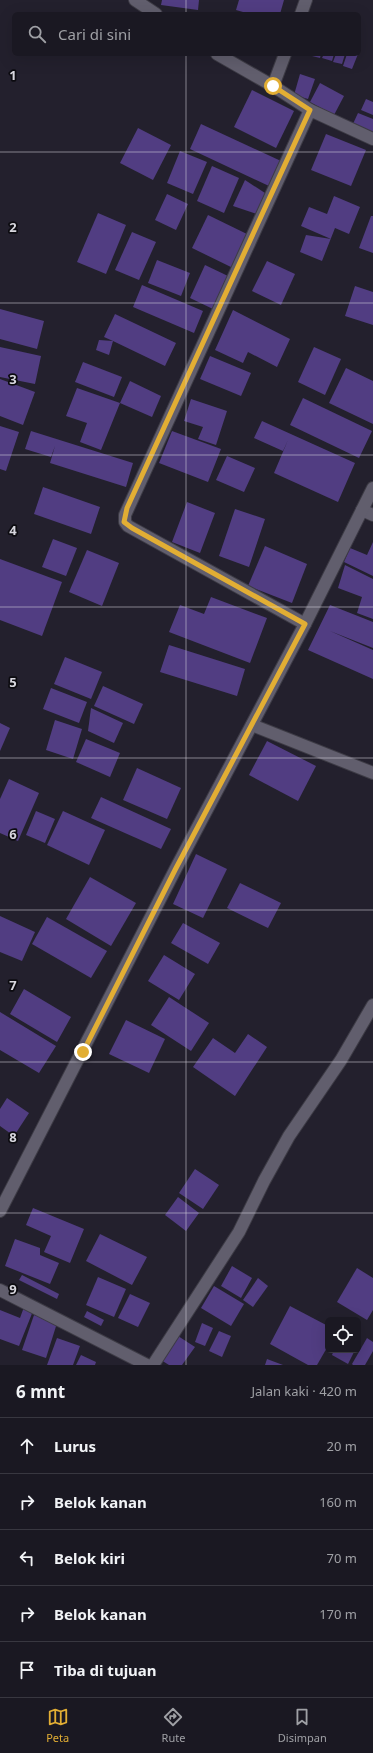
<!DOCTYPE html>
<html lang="id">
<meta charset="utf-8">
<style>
body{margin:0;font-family:"Noto Sans",sans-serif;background:#23212a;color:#f1f3f6}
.controls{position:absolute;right:12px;bottom:12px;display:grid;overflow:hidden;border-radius:6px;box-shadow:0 4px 16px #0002}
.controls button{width:36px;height:36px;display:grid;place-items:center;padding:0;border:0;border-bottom:1px solid #383740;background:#1a1822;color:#f1f3f6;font:20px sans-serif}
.stop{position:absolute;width:12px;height:12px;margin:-9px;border:3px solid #e2ae34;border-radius:50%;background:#fff}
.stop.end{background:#e2ae34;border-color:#fff;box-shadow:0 1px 4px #0008}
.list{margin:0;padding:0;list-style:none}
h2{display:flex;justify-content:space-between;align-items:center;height:52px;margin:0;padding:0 16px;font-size:17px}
h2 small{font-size:13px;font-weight:400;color:#9fa0a5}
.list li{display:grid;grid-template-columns:26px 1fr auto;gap:12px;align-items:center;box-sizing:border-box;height:56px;padding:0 16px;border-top:1px solid #383740}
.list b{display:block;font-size:15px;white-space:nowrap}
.list em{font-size:13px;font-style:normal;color:#9fa0a5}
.icon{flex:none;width:22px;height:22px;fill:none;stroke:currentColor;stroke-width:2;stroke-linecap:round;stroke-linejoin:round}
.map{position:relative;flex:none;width:373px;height:1365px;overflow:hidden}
.search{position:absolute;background:#1a1822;box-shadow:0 4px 16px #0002;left:12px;right:12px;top:12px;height:44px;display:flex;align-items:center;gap:10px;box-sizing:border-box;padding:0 14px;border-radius:6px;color:#9fa0a5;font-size:15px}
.sheet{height:332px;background:#1a1822}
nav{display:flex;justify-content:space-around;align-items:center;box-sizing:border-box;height:56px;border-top:1px solid #383740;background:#1a1822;font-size:11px;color:#9fa0a5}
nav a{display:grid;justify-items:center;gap:2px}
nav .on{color:#e2ae34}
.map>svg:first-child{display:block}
.building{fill:#513d82}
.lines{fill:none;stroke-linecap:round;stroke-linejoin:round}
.minor-casing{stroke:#3d3b45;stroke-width:14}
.minor{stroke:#615e6d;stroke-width:12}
.route{stroke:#e2ae34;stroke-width:5}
.grid{fill:none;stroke:#d7d6de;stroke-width:1;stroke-opacity:0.55}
.grid-label{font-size:13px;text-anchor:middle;font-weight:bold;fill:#d7d6de;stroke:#0c0b10;stroke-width:3.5;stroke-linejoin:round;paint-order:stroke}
</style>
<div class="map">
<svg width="373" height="1365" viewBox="0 0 373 1365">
<rect width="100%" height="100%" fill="#23202d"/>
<g class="building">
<polygon points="162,0 199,0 198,10 161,5"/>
<polygon points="239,0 284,0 280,14 250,14 236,10"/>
<polygon points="304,54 321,54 320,58"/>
<polygon points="324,54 334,54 332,61 322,58"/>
<polygon points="336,54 345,54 342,64 333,62"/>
<polygon points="347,54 358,54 352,69 343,66"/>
<polygon points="300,74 315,79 308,99 294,95"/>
<polygon points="320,83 344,96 334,115 310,102"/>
<polygon points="252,90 294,111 276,148 234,127"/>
<polygon points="366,99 373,102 373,115 361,110"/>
<polygon points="358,113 373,119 373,136 352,126"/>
<polygon points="201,124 281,161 269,186 190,149"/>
<polygon points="138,128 171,145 153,180 120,163"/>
<polygon points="326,134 366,150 351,186 311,170"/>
<polygon points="180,151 207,162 193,194 167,183"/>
<polygon points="212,166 239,178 224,213 197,201"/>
<polygon points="245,180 265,193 257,214 233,206"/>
<polygon points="167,194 188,204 176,230 155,220"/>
<polygon points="334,196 360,207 349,234 335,228 322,261 300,252 306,235 331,239 301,226 309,207 327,214"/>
<polygon points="98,213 126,225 106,274 77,262"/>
<polygon points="208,215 249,235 233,268 192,248"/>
<polygon points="371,216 373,216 373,253 359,248"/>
<polygon points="132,232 156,242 139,280 115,270"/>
<polygon points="157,260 190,273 181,296 148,283"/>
<polygon points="267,261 295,274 281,305 252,291"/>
<polygon points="205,265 228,276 213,309 190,298"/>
<polygon points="142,285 203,311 194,333 133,307"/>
<polygon points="355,286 373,292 373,325 345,316"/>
<polygon points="0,309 44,321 37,349 0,339"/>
<polygon points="233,310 290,339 277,367 248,352 243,363 215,350"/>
<polygon points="115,314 176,343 165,366 113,341 109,355 96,350 99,340 113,341 104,337"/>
<polygon points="0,347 41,356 35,384 0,377"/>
<polygon points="314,347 341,359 325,395 298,382"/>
<polygon points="210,356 251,373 241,396 200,379"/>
<polygon points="83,362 122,377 114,397 75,382"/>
<polygon points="346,368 373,381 373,424 329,403"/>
<polygon points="0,379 35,392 23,425 0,416"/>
<polygon points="130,381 161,396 152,417 120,403"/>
<polygon points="77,388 120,403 101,450 80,442 87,423 66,416"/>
<polygon points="303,398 372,431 359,458 290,425"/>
<polygon points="191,399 227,411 216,445 198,439 203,427 184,421"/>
<polygon points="262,421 355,463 338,502 274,473 288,440 283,451 254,438"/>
<polygon points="0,426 19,432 6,471 0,469"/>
<polygon points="31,431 133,463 126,487 50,463 55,446 51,457 25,449"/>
<polygon points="172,431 221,449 208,482 159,463"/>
<polygon points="227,456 255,468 244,492 216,480"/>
<polygon points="43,487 100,507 91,534 34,514"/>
<polygon points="187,502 215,513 200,553 172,542"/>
<polygon points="235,509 265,519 249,567 219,556"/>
<polygon points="53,539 77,548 66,576 42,567"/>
<polygon points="373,542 373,576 344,562 350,548 367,555"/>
<polygon points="265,546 307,564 292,603 248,586"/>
<polygon points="87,550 119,563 102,606 69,592"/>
<polygon points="0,559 62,582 42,636 0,620"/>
<polygon points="345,565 373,579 373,619 357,613 362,597 338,588"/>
<polygon points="211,597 267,618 250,663 169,632 180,605 204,614"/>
<polygon points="330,605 373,622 373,648 330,631 373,650 373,679 308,650"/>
<polygon points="169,645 245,669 237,696 160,672"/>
<polygon points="65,657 102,672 91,699 54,684"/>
<polygon points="103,686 143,704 134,724 94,706"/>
<polygon points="51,688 87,702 79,723 43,709"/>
<polygon points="91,708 123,723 114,743 88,731"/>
<polygon points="55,720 82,729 73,759 46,750"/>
<polygon points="0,723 10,728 0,751"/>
<polygon points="86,739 120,753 110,777 76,762"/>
<polygon points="267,741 316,766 298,801 249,775"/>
<polygon points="137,768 181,788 167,819 123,800"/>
<polygon points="9,779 39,793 18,841 0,833 0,799"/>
<polygon points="101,797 171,829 161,849 91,818"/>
<polygon points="36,811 55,819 45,843 26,835"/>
<polygon points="63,811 105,830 89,865 47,845"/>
<polygon points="196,854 227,869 203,918 173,904"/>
<polygon points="90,877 136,903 111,946 66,919"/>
<polygon points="240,883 281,903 268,928 227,908"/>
<polygon points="0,916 35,932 22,961 0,952"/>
<polygon points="47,917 107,951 91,978 32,944"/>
<polygon points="183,923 220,943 208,964 171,943"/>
<polygon points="164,955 195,974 179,1000 148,981"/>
<polygon points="24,989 71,1017 57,1042 10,1014"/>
<polygon points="169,997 209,1023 191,1051 151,1025"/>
<polygon points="0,1012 56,1046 39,1073 0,1050"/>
<polygon points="126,1020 165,1039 149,1073 109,1054"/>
<polygon points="248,1034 267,1047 235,1096 193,1067 213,1038 235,1053"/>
<polygon points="7,1098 29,1113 14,1136 0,1126 0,1109"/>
<polygon points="195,1169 219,1185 203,1209 179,1193"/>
<polygon points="178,1197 199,1213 186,1231 165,1215"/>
<polygon points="33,1208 84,1229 70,1263 44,1252 51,1236 26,1225"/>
<polygon points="100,1234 147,1257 132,1285 86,1261"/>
<polygon points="15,1239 40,1248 40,1255 59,1263 50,1284 5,1266"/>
<polygon points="232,1266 252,1278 241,1298 221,1286"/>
<polygon points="357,1268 373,1278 373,1310 367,1320 337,1302"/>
<polygon points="22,1275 59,1294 57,1299 19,1280"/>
<polygon points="98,1277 126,1289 114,1317 86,1305"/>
<polygon points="258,1278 268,1286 253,1307 243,1300"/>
<polygon points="214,1286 244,1304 231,1326 201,1308"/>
<polygon points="130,1294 150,1303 138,1327 118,1318"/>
<polygon points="290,1306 328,1326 328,1346 317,1365 308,1365 270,1344"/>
<polygon points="24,1307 33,1311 19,1346 0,1339 0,1310 20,1318"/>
<polygon points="87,1311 104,1320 101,1326 84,1317"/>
<polygon points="34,1315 57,1323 46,1358 22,1350"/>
<polygon points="202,1323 213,1328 205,1346 195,1342"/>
<polygon points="219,1331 231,1336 222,1357 209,1351"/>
<polygon points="178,1336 195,1347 182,1365 169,1365 161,1360"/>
<polygon points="57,1338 80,1346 73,1365 47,1365"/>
<polygon points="367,1338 373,1342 373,1351 365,1365 353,1365 352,1364"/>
<polygon points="334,1350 355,1350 348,1364 332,1355"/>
<polygon points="81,1355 96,1362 95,1365 76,1365"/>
<polygon points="267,1359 283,1365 265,1365"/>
</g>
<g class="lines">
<defs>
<g id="minor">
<polyline points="135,0 156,14"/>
<polyline points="301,14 306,0"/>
<polyline points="217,54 273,86 310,110"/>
<polyline points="273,86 285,54"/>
<polyline points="362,510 373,515"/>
<polyline points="305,624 128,526 125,522 125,515 310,110 373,139"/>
<polyline points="252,725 373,773"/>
<polyline points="0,1211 175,870 305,624 373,488"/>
<polyline points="0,1290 147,1365"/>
<polyline points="153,1365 239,1232 264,1181 289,1136 341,1060 373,1005"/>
</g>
</defs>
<use href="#minor" class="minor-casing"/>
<use href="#minor" class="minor"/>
</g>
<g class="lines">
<polyline class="route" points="83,1052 175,870 305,624 132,528 124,522 127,508 310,110 273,86"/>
</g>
<path class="grid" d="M 186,0 L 186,14M 186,54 L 186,1365M 0,152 L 373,152M 0,303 L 373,303M 0,455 L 373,455M 0,607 L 373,607M 0,758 L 373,758M 0,910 L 373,910M 0,1062 L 373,1062M 0,1213 L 373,1213"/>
<g class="grid-label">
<text x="13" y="80">1</text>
<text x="13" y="232">2</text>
<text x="13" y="384">3</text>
<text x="13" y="535">4</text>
<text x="13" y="687">5</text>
<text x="13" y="839">6</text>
<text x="13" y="990">7</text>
<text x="13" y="1142">8</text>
<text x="13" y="1294">9</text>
</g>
</svg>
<div class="controls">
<button><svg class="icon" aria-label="locate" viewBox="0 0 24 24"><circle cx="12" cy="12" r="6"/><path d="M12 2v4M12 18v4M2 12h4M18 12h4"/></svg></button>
</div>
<div class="stop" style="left:273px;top:86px"></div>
<div class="stop end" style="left:83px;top:1052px"></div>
<div class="search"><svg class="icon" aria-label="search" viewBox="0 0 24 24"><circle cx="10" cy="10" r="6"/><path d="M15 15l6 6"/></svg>Cari di sini</div>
</div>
<section class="sheet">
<h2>6 mnt<small>Jalan kaki · 420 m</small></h2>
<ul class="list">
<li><svg class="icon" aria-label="ahead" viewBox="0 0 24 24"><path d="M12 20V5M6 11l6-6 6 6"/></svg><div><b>Lurus</b></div><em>20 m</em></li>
<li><svg class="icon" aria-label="right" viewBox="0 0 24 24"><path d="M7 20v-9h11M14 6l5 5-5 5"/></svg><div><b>Belok kanan</b></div><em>160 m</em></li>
<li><svg class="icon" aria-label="left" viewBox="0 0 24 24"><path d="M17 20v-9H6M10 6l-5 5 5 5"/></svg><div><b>Belok kiri</b></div><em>70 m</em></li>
<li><svg class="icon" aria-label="right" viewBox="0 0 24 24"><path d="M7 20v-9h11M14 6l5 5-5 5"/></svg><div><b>Belok kanan</b></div><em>170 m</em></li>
<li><svg class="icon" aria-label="arrive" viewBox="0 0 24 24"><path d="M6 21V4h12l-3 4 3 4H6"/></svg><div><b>Tiba di tujuan</b></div></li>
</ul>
</section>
<nav>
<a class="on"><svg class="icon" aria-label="map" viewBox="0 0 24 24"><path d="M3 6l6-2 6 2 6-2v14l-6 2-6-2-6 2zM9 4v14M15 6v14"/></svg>Peta</a>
<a><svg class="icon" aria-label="directions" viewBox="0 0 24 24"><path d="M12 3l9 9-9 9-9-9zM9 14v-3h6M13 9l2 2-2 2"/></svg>Rute</a>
<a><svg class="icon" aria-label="saved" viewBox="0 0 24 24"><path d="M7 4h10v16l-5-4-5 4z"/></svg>Disimpan</a>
</nav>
